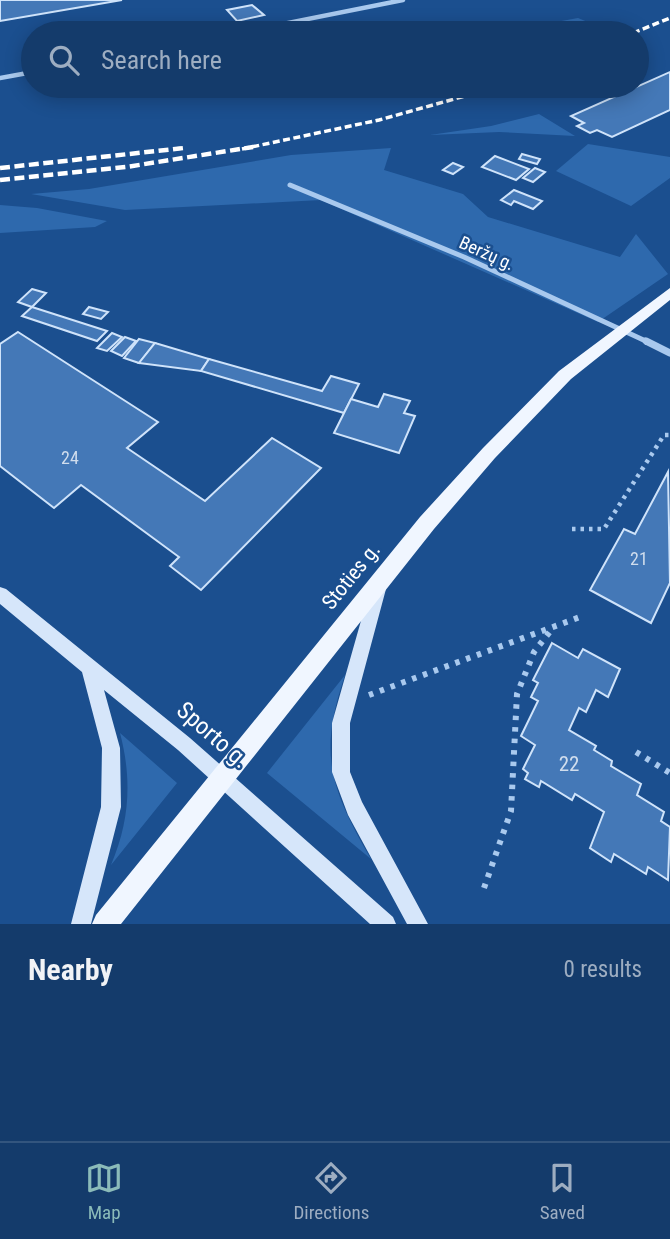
<!DOCTYPE html>
<meta charset="utf-8">
<style>
body{margin:0;font-family:"Roboto Condensed",sans-serif;background:#1d4271;color:#f1f3f6}
.list{margin:0;padding:0;list-style:none}
h2{display:flex;justify-content:space-between;align-items:center;height:91px;margin:0;padding:0 28px;font-size:30px}
h2 small{font-size:23px;font-weight:400;color:#9dadc1}
.icon{flex:none;width:38px;height:38px;fill:none;stroke:currentColor;stroke-width:2;stroke-linecap:round;stroke-linejoin:round}
.map{position:relative;flex:none;width:670px;height:924px;overflow:hidden}
.search{position:absolute;background:#143b6b;box-shadow:0 4px 18px #0003;left:21px;right:21px;top:21px;height:77px;display:flex;align-items:center;gap:18px;box-sizing:border-box;padding:0 24px;border-radius:38px;color:#9dadc1;font-size:26px}
.sheet{height:217px;background:#143b6b}
nav{display:flex;justify-content:space-around;align-items:center;box-sizing:border-box;height:98px;border-top:2px solid #33557e;background:#143b6b;font-size:19px;color:#9dadc1}
nav a{display:grid;justify-items:center;gap:4px}
nav .on{color:#8bbbb9}
.map>svg:first-child{display:block}
.green{fill:#2e69ad}
.building{fill:#4478b7;stroke:#cfe3fa;stroke-width:2}
.lines{fill:none;stroke-linecap:round;stroke-linejoin:round}
.path-far1{stroke:#a9c9ee;stroke-width:4.5;stroke-dasharray:3.5 5;stroke-linecap:butt}
.path{stroke:#a9c9ee;stroke-width:6;stroke-dasharray:4.5 7;stroke-linecap:butt}
.street-far2{stroke:#a9c9ee;stroke-width:4.5}
.street-far1{stroke:#a9c9ee;stroke-width:5}
.street{stroke:#a9c9ee;stroke-width:7}
.secondary{fill:#d6e6fa;fill-rule:evenodd}
.primary{fill:#f0f6ff;fill-rule:evenodd}
.rail-far1{stroke:#fff;stroke-width:3.5;stroke-dasharray:7 3.5;stroke-linecap:butt}
.rail{stroke:#fff;stroke-width:4.5;stroke-dasharray:10 4.5;stroke-linecap:butt}
.labels{text-anchor:middle;dominant-baseline:central;stroke-width:5;stroke-linejoin:round;paint-order:stroke}
.far-street-label{font-size:18px;fill:#fff;stroke:#1b4f8f}
.number-label{font-size:18px;fill:#d0dded}
.street-label{font-size:21px;fill:#fff;stroke:#1b4f8f}
.near-number-label{font-size:21px;fill:#d0dded}
.near-street-label{font-size:24px;fill:#fff;stroke:#1b4f8f}
</style>
<div class="map">
<svg width="670" height="924" viewBox="0 0 670 924">
<rect width="100%" height="100%" fill="#1b4f8f"/>
<g class="green">
<polygon points="578,18 590,23 563,33 496,33"/>
<polygon points="539,114 575,136 499,132 430,135 491,126"/>
<polygon points="588,144 670,157 670,178 631,206 556,171"/>
<polygon points="391,148 384,170 463,194 488,217 620,257 636,234 668,274 598,322 321,200 125,210 31,194 89,189 291,155"/>
<polygon points="0,205 37,208 107,221 95,227 0,233"/>
<path d="M 345,675 C 318,754 330,788 371,859 L 267,773 Z"/>
<path d="M 120,733 L 177,783 L 111,865 C 130,820 132,779 120,733 Z"/>
</g>
<g class="building">
<polygon points="0,0 122,0 0,21"/>
<polygon points="252,5 264,15 237,21 227,10"/>
<polygon points="670,72 670,110 612,137 597,130 590,133 577,126 584,123 571,116"/>
<polygon points="522,154 540,159 537,164 519,159"/>
<polygon points="495,156 529,169 516,180 482,167"/>
<polygon points="453,163 463,167 453,174 443,170"/>
<polygon points="535,168 545,172 533,182 523,178"/>
<polygon points="514,190 542,201 533,209 514,201 511,205 501,200"/>
<polygon points="32,289 46,293 32,307 18,302"/>
<polygon points="32,307 107,331 97,341 22,316"/>
<polygon points="89,307 108,312 101,319 83,314"/>
<polygon points="18,332 158,422 127,448 205,501 272,438 321,468 201,590 170,566 179,557 81,485 54,508 0,466 0,344"/>
<polygon points="112,333 122,337 107,351 97,348"/>
<polygon points="125,337 136,341 122,356 111,351"/>
<polygon points="139,339 155,343 139,363 124,358"/>
<polygon points="155,343 209,359 201,371 139,363"/>
<polygon points="209,359 322,391 331,376 359,384 344,413 201,371"/>
<polygon points="384,394 410,401 404,413 415,416 399,453 334,433 351,399 378,407"/>
<polygon points="668,472 670,583 651,623 590,590 624,529 635,534"/>
<polygon points="552,643 578,658 583,649 620,669 608,697 596,690 586,712 579,708 569,730 596,746 594,750 612,761 611,766 641,784 637,795 664,812 661,821 670,827 668,880 648,867 646,874 614,854 611,862 590,848 604,812 575,794 572,800 541,781 539,787 525,779 528,773 523,769 535,745 521,736 538,701 531,697 538,683 533,680"/>
</g>
<g class="lines">
<polyline class="path-far1" points="572,529 604,529 664,435 670,435"/>
<g class="path">
<polyline points="369,695 580,617"/>
<polyline points="636,752 670,773"/>
<polyline points="484,888 511,811 517,694 534,652 552,629"/>
</g>
<g class="street-far2">
<polyline points="238,33 403,0"/>
<polyline points="0,78 33,72"/>
</g>
<polyline class="street-far1" points="290,185 464,257 650,343"/>
<polyline class="street" points="646,341 670,353"/>
<g class="secondary">
<polygon points="378,582 384,584 386,589 350,723 350,772 362,802 428,924 407,924 348,815 332,772 332,723 370,589 372,584"/>
<polygon points="0,587 6,589 190,738 393,917 396,924 370,924 178,750 104,690 120,748 121,807 91,924 71,924 101,807 102,748 82,672 0,604"/>
</g>
<polygon class="primary" points="670,288 670,300 571,379 495,458 434,529 121,924 92,924 96,915 420,517 483,448 559,371"/>
<g class="rail-far1">
<polyline points="633,33 670,18"/>
<polyline points="174,149 184,148"/>
<polyline points="242,149 379,120 501,86"/>
</g>
<g class="rail">
<polyline points="0,168 184,148"/>
<polyline points="0,180 126,167 253,147"/>
</g>
</g>
<g class="labels">
<g class="far-street-label">
<text transform="translate(487 253) rotate(24)">Beržų g.</text>
</g>
<g class="number-label">
<text x="70" y="457">24</text>
<text x="639" y="558">21</text>
</g>
<g class="street-label">
<text transform="translate(351 576) rotate(-51)">Stoties g.</text>
</g>
<g class="near-number-label">
<text x="569" y="764">22</text>
</g>
<g class="near-street-label">
<text transform="translate(213 735) rotate(41)">Sporto g.</text>
</g>
</g>
</svg>
<div class="search"><svg class="icon" aria-label="search" viewBox="0 0 24 24"><circle cx="10" cy="10" r="6"/><path d="M15 15l6 6"/></svg>Search here</div>
</div>
<section class="sheet">
<h2>Nearby<small>0 results</small></h2>
<ul class="list">
</ul>
</section>
<nav>
<a class="on"><svg class="icon" aria-label="map" viewBox="0 0 24 24"><path d="M3 6l6-2 6 2 6-2v14l-6 2-6-2-6 2zM9 4v14M15 6v14"/></svg>Map</a>
<a><svg class="icon" aria-label="directions" viewBox="0 0 24 24"><path d="M12 3l9 9-9 9-9-9zM9 14v-3h6M13 9l2 2-2 2"/></svg>Directions</a>
<a><svg class="icon" aria-label="saved" viewBox="0 0 24 24"><path d="M7 4h10v16l-5-4-5 4z"/></svg>Saved</a>
</nav>
